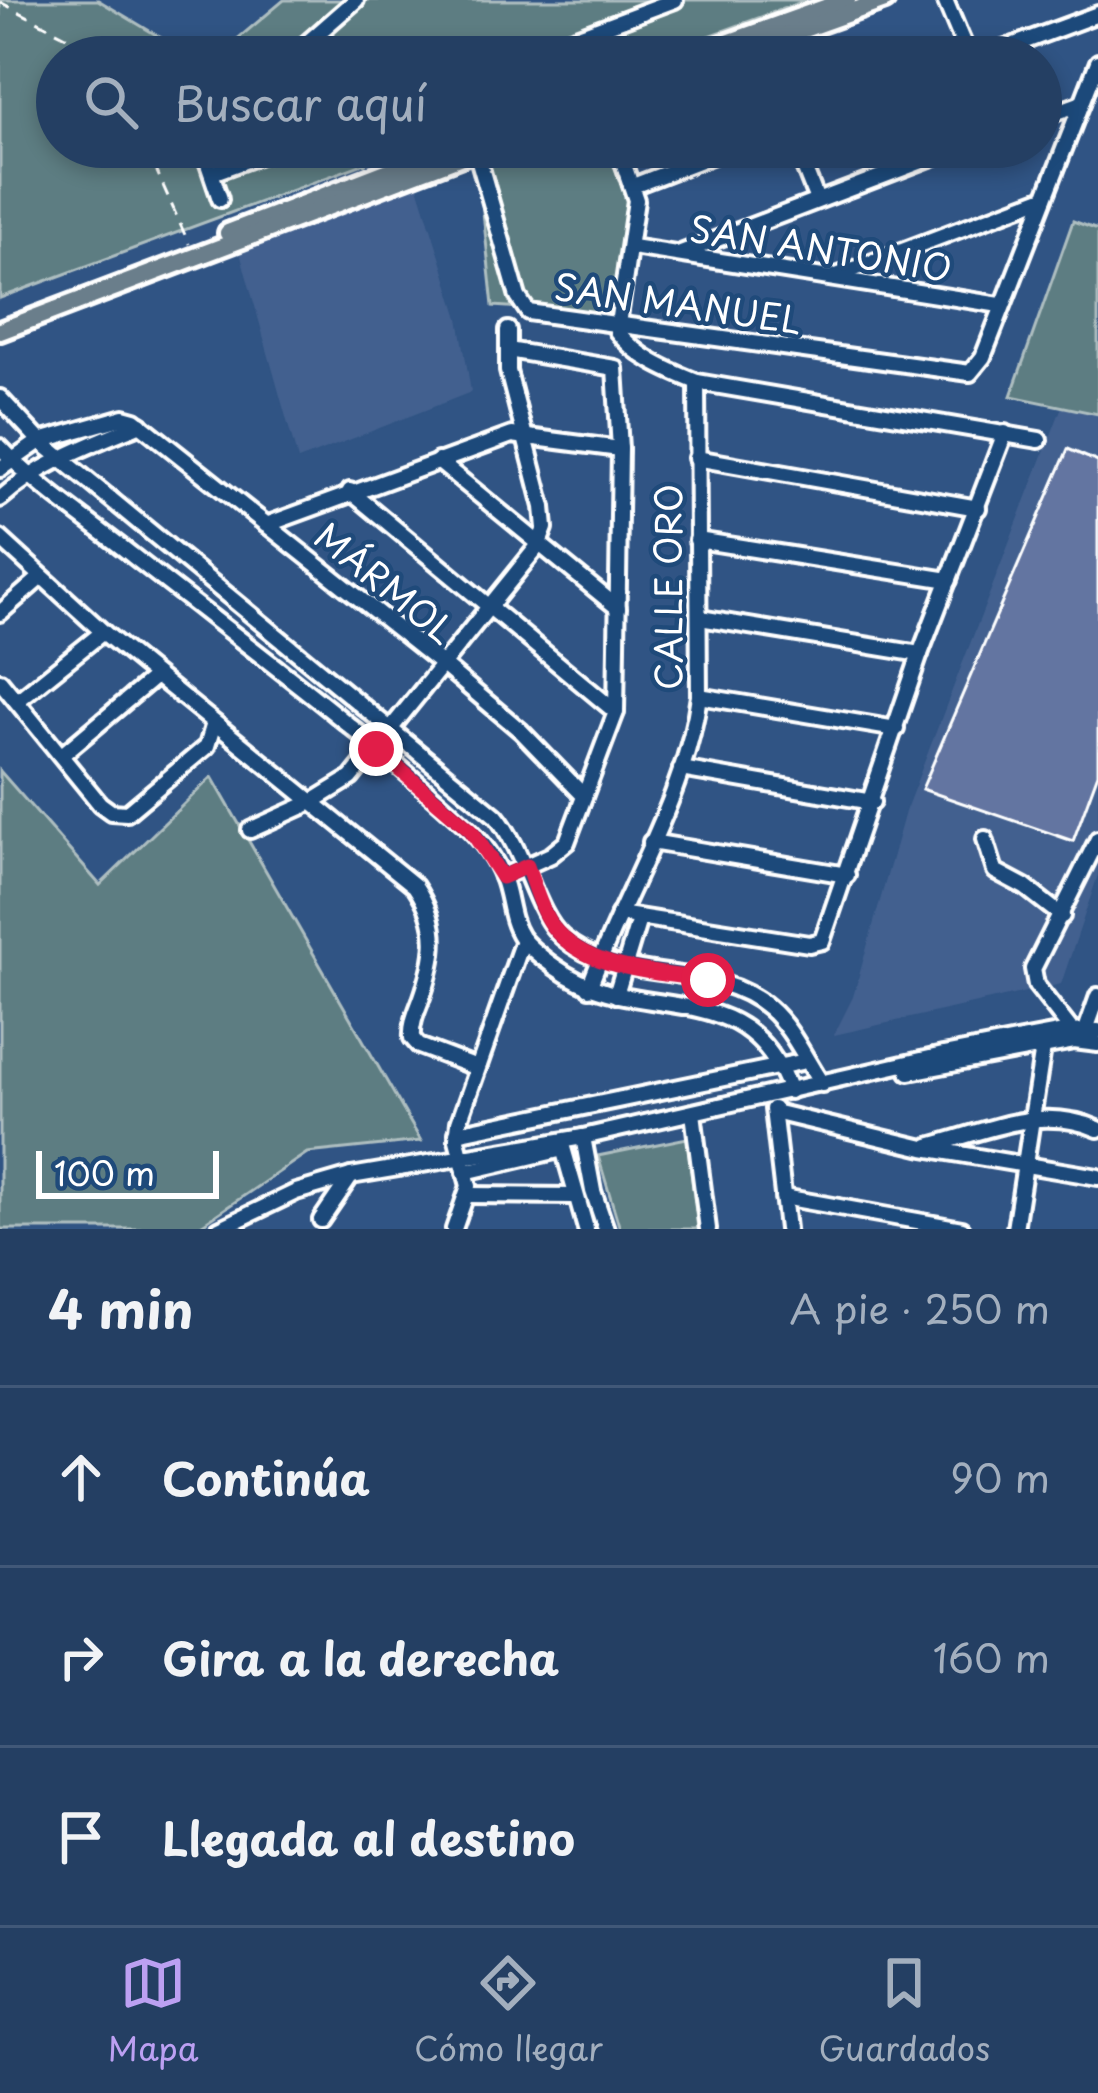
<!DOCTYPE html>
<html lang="es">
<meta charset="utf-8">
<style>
body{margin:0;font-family:"Playpen Sans",sans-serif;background:#304a6c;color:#f1f3f6}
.scale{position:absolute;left:36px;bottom:30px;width:183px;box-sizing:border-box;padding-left:12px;border:6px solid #fff;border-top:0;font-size:33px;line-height:42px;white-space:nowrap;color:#fff;-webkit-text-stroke:9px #1f4a7a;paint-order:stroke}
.stop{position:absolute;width:36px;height:36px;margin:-27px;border:9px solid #e11d48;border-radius:50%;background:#fff}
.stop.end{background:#e11d48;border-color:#fff;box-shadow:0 3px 12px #0008}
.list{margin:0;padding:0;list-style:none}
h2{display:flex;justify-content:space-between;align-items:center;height:156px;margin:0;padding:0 48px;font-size:51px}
h2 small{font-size:39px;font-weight:400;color:#a3afbe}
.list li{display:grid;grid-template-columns:78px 1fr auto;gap:36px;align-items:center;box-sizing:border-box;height:180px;padding:0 48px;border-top:3px solid #415878}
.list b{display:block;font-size:45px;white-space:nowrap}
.list em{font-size:39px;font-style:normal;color:#a3afbe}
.icon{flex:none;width:66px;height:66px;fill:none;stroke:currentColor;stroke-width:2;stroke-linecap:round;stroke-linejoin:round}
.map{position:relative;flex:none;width:1098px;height:1229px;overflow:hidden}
.search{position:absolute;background:#243f63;box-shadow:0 6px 18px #0003;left:36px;right:36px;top:36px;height:132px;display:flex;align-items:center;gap:30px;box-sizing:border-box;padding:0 42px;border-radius:66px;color:#a3afbe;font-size:45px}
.sheet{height:696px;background:#243f63}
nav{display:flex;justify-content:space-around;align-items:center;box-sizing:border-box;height:168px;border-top:3px solid #415878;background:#243f63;font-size:33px;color:#a3afbe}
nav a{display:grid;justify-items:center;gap:6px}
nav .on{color:#bca0f2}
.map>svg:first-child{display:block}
.built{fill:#43618f}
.green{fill:#5d7d82;stroke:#aebec0;stroke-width:3}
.building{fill:#6375a1;stroke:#fff;stroke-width:3}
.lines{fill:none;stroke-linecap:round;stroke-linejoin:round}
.minor-casing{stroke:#fff;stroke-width:22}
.major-casing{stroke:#fff;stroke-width:26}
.path{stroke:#fff;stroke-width:3;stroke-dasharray:12 9;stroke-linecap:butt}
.minor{stroke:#1f4a7a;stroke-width:14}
.major{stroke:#6b7e8b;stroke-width:16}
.route{stroke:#e11d48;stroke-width:15}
.labels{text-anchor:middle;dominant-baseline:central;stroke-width:9;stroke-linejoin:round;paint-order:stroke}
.street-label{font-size:36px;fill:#fff;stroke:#1f4a7a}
</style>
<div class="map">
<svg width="1098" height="1229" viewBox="0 0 1098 1229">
<rect width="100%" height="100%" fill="#305484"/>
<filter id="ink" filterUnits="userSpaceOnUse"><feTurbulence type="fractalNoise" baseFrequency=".00833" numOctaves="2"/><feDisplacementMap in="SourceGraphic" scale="24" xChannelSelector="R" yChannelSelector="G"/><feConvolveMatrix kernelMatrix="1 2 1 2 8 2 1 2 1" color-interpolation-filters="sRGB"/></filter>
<g filter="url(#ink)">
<g class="built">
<polygon points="416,180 459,318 471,392 298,460 239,249"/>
<polygon points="1063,404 1098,414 1098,875 1061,984 834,1035 853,997 905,812"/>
</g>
<g class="green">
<polygon points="0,0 98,0 193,57 57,57 57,147 409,147 0,298"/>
<polygon points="284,0 807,0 652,57 216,57"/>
<polygon points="529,147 606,147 631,207 609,314 493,306 478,165"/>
<polygon points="1073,221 1098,230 1098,414 1011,396"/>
<polygon points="0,771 100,885 212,777 421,1141 307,1153 195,1229 0,1229"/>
<polygon points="687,1138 698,1229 620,1229 598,1156"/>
</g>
<polygon class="building" points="1068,449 1098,462 1098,773 1073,841 922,789"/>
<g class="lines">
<defs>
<g id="minor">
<polyline points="945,0 969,57"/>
<polyline points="291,57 356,0"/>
<polyline points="522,57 675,0"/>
<polyline points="982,57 1098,14"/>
<polyline points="1041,118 1082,103"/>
<polyline points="210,147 205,155 220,199"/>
<polyline points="475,147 518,297 528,312 970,373 983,357 1098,62"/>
<path d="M 618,147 L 636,200 L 617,331 C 636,357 667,370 697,382 L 1039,440"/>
<polyline points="796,147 817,200"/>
<polyline points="212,173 282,147"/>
<polyline points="633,186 734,147"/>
<polyline points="632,247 1000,305"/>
<polyline points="678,254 959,147"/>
<polyline points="831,278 1045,197"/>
<path d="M 0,398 L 40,441 L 496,816 C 525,851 535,913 562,937 C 620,988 711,958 769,1008 C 792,1028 805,1059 822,1084"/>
<path d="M 0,447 C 39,488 89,521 133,556 C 245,644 361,729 465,825 C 480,839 495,858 502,877 C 510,896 509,919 521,937 C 529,948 544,959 555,967 C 639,1029 746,970 790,1091"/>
<polyline points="696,458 978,508"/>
<polyline points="438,461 618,608"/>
<polyline points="0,469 40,441 124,417 135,420 443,665 521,731 584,796"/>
<polyline points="350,491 616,712"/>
<path d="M 0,499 C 42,462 90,445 141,424"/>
<polyline points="266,525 512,435 620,449"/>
<path d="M 0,538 L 103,632 L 415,886 C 442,926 436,957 421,1000 C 416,1013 411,1024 412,1038 L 419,1046 L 477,1068"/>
<polyline points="697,540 949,580"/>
<polyline points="0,613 40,578"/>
<polyline points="700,618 920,654"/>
<polyline points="0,681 100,804 111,812 127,813 207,746 214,723"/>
<polyline points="699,696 896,729"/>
<polyline points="17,701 103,632"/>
<polyline points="63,754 156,676"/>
<polyline points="681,769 872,802"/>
<polyline points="250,830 312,802 351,778 538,546 545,528 543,507 508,371 508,330"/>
<polyline points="985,839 995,871 1025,887 1062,916"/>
<polyline points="651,842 847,875"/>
<polyline points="502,877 551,855 567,842 616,712 620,449 615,368 508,350"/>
<polyline points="619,914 809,944 822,941 920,654 1005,433"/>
<path d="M 589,988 C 624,891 685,799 699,696 L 697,382"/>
<polyline points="616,995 639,919"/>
<polyline points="1086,1030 1098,996"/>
<polyline points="1072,1031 1036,985 1033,969 1098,839"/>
<polyline points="909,1072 1074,1041 1098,1044"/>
<polyline points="773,1109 787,1229"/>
<polyline points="774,1112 924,1148 1098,1177"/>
<polyline points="693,1113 708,1229"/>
<polyline points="457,1133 806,1061"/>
<polyline points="583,1137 593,1191 606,1229"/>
<polyline points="561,1141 586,1229"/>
<path d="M 929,1146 C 988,1131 1040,1104 1098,1129"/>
<polyline points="465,1172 559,1150"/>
<polyline points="468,1195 574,1196"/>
<polyline points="783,1197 962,1229"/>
<polyline points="321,1220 351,1176"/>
<polyline points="219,1229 296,1192 351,1176 583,1137 943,1055 1063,1032 1098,1031"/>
<polyline points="454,1229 469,1186 457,1140 459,1122 523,940"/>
<polyline points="1015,1229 1044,1041"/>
</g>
<g id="major">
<polyline points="689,57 847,0"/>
<polyline points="725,57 885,0"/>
<polyline points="228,233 451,147"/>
<polyline points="0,331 485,147"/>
</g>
</defs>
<use href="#minor" class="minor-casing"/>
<use href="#major" class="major-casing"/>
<g class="path">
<polyline points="0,2 107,57"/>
<polyline points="146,147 189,244"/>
</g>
<use href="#minor" class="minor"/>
<use href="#major" class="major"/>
</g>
</g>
<g class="lines" filter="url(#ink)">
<path class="route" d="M 376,749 L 471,830 L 502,877 L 527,866 C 534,885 540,909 552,926 C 586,971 657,972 708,980"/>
</g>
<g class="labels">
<g class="street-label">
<text transform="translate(821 247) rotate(9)">SAN ANTONIO</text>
<text transform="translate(678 302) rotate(8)">SAN MANUEL</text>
<text transform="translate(386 582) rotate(39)">MÁRMOL</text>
<text transform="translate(667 587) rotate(-90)">CALLE ORO</text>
</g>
</g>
</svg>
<div class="scale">100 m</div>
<div class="stop" style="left:708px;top:980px"></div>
<div class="stop end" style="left:376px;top:749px"></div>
<div class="search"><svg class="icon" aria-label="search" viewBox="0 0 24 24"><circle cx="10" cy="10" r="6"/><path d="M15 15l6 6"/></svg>Buscar aquí</div>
</div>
<section class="sheet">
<h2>4 min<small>A pie · 250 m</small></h2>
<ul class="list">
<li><svg class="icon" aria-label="ahead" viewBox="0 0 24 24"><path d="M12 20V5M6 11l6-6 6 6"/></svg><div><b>Continúa</b></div><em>90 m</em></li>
<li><svg class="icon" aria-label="right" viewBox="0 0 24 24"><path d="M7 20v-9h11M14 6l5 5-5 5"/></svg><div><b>Gira a la derecha</b></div><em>160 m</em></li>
<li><svg class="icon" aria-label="arrive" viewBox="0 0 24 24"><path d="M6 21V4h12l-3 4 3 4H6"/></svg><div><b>Llegada al destino</b></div></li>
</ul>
</section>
<nav>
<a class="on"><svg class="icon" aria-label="map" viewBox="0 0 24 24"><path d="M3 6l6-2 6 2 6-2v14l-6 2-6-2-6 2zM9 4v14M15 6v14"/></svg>Mapa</a>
<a><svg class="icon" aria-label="directions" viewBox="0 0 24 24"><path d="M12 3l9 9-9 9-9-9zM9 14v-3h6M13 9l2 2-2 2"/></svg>Cómo llegar</a>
<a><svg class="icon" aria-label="saved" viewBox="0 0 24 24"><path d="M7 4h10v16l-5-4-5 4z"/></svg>Guardados</a>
</nav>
